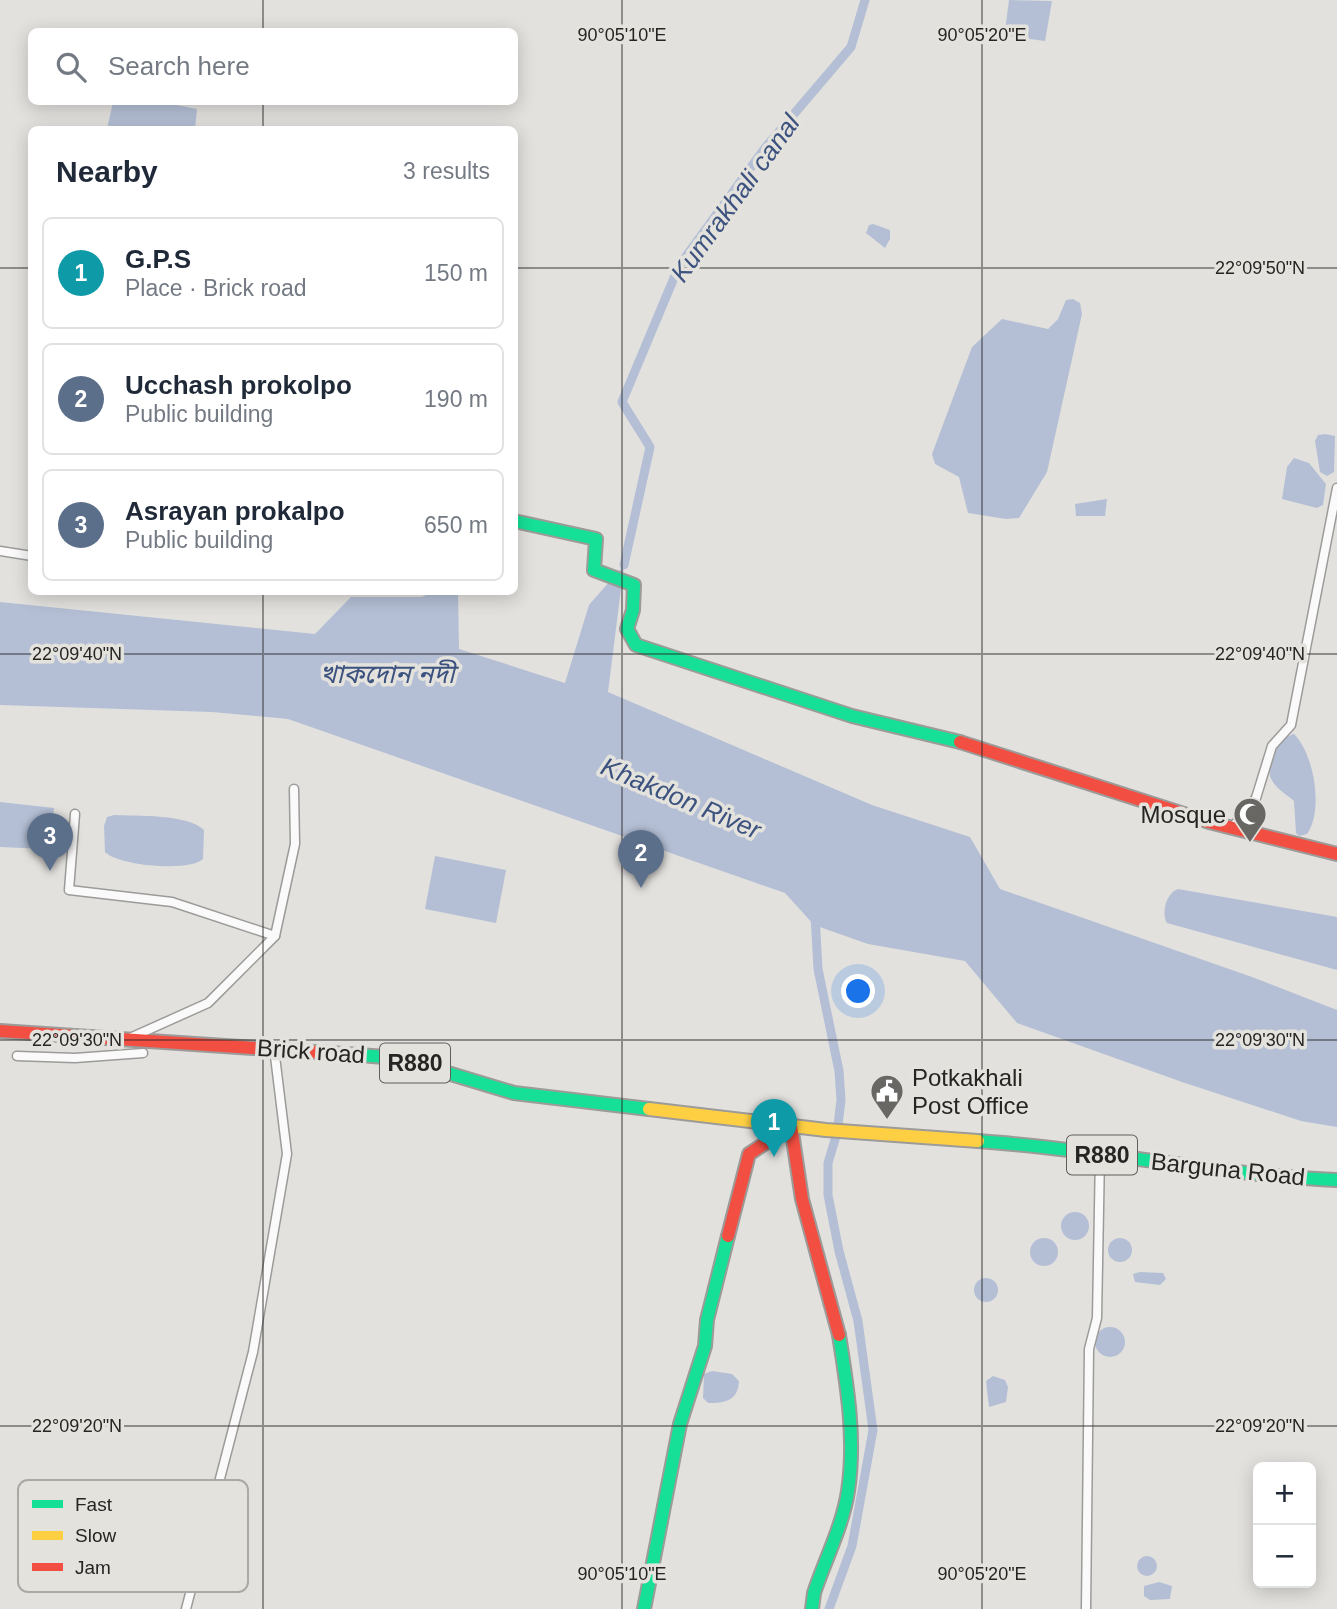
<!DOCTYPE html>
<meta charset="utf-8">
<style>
body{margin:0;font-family:Arial,"Noto Sans Bengali",sans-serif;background:#f2f2f3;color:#1f2937}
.controls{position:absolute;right:21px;bottom:21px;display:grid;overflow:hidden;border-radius:10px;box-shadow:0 4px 18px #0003}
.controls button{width:63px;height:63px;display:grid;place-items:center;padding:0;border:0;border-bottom:2px solid #e0e1e3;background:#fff;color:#1f2937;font:35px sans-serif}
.you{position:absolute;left:859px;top:992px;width:24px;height:24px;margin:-18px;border:5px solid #fff;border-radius:50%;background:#1a73e8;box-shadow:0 0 0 10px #1a73e833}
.badge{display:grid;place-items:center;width:46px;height:46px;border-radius:50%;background:#7c3aed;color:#fff;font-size:23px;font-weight:700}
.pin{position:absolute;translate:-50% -58px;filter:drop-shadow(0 2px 4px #0008)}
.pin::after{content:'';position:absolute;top:37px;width:24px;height:21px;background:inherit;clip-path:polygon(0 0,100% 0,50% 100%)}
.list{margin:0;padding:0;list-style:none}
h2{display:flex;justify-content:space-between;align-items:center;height:91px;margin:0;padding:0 28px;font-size:30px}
h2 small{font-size:23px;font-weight:400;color:#747a83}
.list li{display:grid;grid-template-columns:46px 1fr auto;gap:21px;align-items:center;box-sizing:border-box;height:112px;margin:0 14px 14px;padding:0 14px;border:2px solid #e0e1e3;border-radius:10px}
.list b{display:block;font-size:26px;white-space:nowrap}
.list p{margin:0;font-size:23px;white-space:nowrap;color:#747a83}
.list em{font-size:23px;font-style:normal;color:#747a83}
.icon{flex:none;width:38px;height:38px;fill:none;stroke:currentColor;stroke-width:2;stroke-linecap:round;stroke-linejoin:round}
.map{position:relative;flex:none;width:1337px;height:1609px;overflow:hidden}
.search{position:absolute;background:#fff;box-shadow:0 4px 18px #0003;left:28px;top:28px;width:490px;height:77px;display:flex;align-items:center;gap:18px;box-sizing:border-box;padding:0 24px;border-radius:10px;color:#747a83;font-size:26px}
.panel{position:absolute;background:#fff;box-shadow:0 4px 18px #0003;left:28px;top:126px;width:490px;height:469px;border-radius:10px}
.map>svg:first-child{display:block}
.water{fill:#b4bfd5}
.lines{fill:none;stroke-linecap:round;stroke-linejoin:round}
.canal{stroke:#b4bfd5;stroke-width:9}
.street-casing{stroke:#9c9b99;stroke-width:11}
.fast-casing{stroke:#9c9b99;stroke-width:16}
.slow-casing{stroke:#9c9b99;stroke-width:16}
.jam-casing{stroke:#9c9b99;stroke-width:16}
.street{stroke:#fbfafa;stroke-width:8}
.fast{stroke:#16e098;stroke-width:12}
.slow{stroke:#ffcf43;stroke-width:12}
.jam{stroke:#f24e42;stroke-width:12}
.ticks{fill:none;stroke:#262523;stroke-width:2;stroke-opacity:0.45}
.labels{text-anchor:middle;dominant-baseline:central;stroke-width:7;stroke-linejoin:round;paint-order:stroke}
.shield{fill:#e4e2dd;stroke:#5f5e5b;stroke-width:2}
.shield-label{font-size:23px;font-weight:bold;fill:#262523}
.poi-label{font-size:24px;fill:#262523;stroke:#e4e2dd;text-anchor:end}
.street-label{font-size:24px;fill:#262523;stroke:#e4e2dd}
.water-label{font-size:26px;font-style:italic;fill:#3c527f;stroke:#e4e2dd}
.key{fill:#e4e2dd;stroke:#aba9a5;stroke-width:2}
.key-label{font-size:19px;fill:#262523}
.ticks-label{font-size:18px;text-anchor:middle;fill:#262523;stroke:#e4e2dd;stroke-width:7;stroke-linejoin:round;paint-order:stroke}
</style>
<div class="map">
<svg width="1337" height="1609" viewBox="0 0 1337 1609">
<rect width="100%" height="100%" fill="#e3e1de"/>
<g class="water">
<polygon points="1009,0 1052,1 1045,41 1007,36 1005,31"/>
<polygon points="113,102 161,102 197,109 195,129 107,129"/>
<polygon points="873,224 890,230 890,239 885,248 866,233 869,225"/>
<polygon points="1073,299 1080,303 1082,314 1047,472 1019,518 1006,519 968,513 959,477 935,464 932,454 972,347 1002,319 1048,329 1058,319 1066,300"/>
<polygon points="1325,434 1335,436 1334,472 1327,476 1320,472 1315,441 1318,435"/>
<polygon points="1294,458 1309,463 1326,484 1323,505 1317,508 1282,499 1287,467"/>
<polygon points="1107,499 1105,516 1076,516 1075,504"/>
<polygon points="624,565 608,692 872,805 970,837 1000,889 1252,977 1337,1010 1337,1127 1301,1121 1182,1082 1017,1023 965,961 868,944 814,925 785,893 288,719 212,712 0,705 0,602 315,634 351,597 422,597 432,592 458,592 459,649 565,683 589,605"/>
<path d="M 1294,734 C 1314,754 1324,810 1307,834 L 1299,836 L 1296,833 L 1294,801 C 1285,793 1274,788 1270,776 C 1267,762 1280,737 1294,734 Z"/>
<polygon points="0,802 54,808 50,845 45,849 0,847"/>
<path d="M 114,815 C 137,816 188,814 204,830 L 203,859 C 190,872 118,866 105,852 L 104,826 L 107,817 Z"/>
<polygon points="435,856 506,870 496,923 425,909"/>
<path d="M 1178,889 L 1337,917 L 1337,970 L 1167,923 C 1161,913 1166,893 1178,889 Z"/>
<circle cx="1075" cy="1226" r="14"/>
<circle cx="1044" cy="1252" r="14"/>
<circle cx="1120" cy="1250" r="12"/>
<polygon points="1140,1272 1163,1273 1166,1279 1160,1285 1135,1282 1133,1274"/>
<circle cx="986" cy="1290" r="12"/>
<circle cx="1110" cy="1342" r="15"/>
<path d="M 712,1371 L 732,1374 L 739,1381 C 738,1401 725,1403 708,1403 L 703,1398 L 704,1374 Z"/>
<polygon points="993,1376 1005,1380 1008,1387 1006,1402 989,1407 986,1381"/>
<circle cx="1147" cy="1566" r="10"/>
<polygon points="1159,1582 1172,1586 1170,1599 1150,1600 1144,1596 1144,1586"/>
</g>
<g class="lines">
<g class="canal">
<polyline points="624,565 650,447 622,402 679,266 765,148 851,47 865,0"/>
<polyline points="815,915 818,969 839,1071 841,1100 837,1133 828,1163 828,1195 839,1251 858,1321 873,1430 852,1546 829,1609"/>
</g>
<defs>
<g id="street">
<polyline points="0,551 32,556"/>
<polyline points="75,814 69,890 172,902 275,936"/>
<polyline points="1232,828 1256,798 1272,746 1291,725 1337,488"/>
<polyline points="130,1038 208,1003 275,936 295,844 294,789"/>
<polyline points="17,1056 75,1058 143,1053"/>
<polyline points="186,1609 253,1352 287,1154 274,1048"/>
<polyline points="1086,1609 1089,1349 1097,1318 1100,1154"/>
</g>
<g id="fast">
<polyline points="514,521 596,539 594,570 634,585 633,610 627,629 636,645 852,716 960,742"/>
<polyline points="359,1055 398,1058 514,1093 649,1109"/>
<path d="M 978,1141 C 1098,1149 1216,1175 1337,1180"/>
<polyline points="644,1609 680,1424 705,1346 707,1320 728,1236"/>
<path d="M 812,1609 L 814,1593 C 825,1560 843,1525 848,1491 C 856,1439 847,1385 839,1335"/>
</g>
<polyline id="slow" points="649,1109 826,1130 978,1141"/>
<g id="jam">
<polyline points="960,742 1209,822 1337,854"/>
<polyline points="0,1031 359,1055"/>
<polyline points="728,1236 749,1154 791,1126 802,1199 839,1335"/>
</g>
</defs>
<use href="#street" class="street-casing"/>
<use href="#fast" class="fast-casing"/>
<use href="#slow" class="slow-casing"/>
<use href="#jam" class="jam-casing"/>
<use href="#street" class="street"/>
<use href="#fast" class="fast"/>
<use href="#slow" class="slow"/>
<use href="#jam" class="jam"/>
</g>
<path class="ticks" d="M 263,0 L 263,32M 622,0 L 622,1609M 982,0 L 982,1609M 263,102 L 263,130M 0,268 L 32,268M 514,268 L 1337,268M 263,592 L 263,1609M 0,654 L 1337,654M 0,1040 L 1337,1040M 0,1426 L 1337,1426"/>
<defs>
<symbol id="mosque-pin" viewBox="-11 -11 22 30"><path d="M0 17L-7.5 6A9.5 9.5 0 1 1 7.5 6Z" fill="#686764" stroke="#e4e2dd"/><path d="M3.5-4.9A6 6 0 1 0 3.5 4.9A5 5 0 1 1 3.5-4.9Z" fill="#fff"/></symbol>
<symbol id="civic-pin" viewBox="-11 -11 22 30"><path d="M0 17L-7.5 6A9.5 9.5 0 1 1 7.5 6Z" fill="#686764" stroke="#e4e2dd"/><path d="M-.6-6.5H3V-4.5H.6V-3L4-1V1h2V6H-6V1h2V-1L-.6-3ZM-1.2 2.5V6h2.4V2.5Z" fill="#fff"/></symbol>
</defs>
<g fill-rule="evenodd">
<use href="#mosque-pin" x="1231" y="795" width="38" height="52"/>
<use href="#civic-pin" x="868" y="1072" width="38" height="52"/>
</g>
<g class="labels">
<g class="shield">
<rect x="380" y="1043.5" width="70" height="39" rx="5"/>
<rect x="1067" y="1135.5" width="70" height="39" rx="5"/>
</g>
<g class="shield-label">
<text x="415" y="1063">R880</text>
<text x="1102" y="1155">R880</text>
</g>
<g class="poi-label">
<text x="1226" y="814">Mosque</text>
<text x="912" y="1077" text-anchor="start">Potkakhali<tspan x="912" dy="28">Post Office</tspan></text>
</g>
<g class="street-label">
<text transform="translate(311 1051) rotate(4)">Brick road</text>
<text transform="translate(1228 1169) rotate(6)">Barguna Road</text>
</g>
<g class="water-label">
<text transform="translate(735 198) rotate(-54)">Kumrakhali canal</text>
<text x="387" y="674">খাকদোন নদী</text>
<text transform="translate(681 798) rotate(23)">Khakdon River</text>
</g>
</g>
<rect x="18" y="1480" width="230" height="112" rx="10" class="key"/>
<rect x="32" y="1500" width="31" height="8" fill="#16e098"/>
<rect x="32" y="1531" width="31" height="9" fill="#ffcf43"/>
<rect x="32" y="1563" width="31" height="8" fill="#f24e42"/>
<g class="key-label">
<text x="75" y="1511">Fast</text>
<text x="75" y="1542">Slow</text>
<text x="75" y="1574">Jam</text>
</g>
<g class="ticks-label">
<text x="622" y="41">90°05'10"E</text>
<text x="982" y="41">90°05'20"E</text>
<text x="1260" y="274">22°09'50"N</text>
<text x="77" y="660">22°09'40"N</text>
<text x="1260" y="660">22°09'40"N</text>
<text x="77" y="1046">22°09'30"N</text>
<text x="1260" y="1046">22°09'30"N</text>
<text x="77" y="1432">22°09'20"N</text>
<text x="1260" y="1432">22°09'20"N</text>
<text x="622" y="1580">90°05'10"E</text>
<text x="982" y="1580">90°05'20"E</text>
</g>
</svg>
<div class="controls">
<button>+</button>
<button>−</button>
</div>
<div class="you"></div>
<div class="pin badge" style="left:774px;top:1157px;background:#0f9aa8">1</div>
<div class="pin badge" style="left:641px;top:888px;background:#5c6f8a">2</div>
<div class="pin badge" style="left:50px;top:871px;background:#5c6f8a">3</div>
<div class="search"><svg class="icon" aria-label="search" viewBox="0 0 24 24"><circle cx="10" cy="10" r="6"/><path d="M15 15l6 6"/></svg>Search here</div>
<section class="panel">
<h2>Nearby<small>3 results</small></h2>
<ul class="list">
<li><span class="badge" style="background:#0f9aa8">1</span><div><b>G.P.S</b><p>Place · Brick road</p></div><em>150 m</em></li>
<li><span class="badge" style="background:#5c6f8a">2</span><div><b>Ucchash prokolpo</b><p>Public building</p></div><em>190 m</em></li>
<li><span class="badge" style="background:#5c6f8a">3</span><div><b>Asrayan prokalpo</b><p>Public building</p></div><em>650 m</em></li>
</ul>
</section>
</div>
